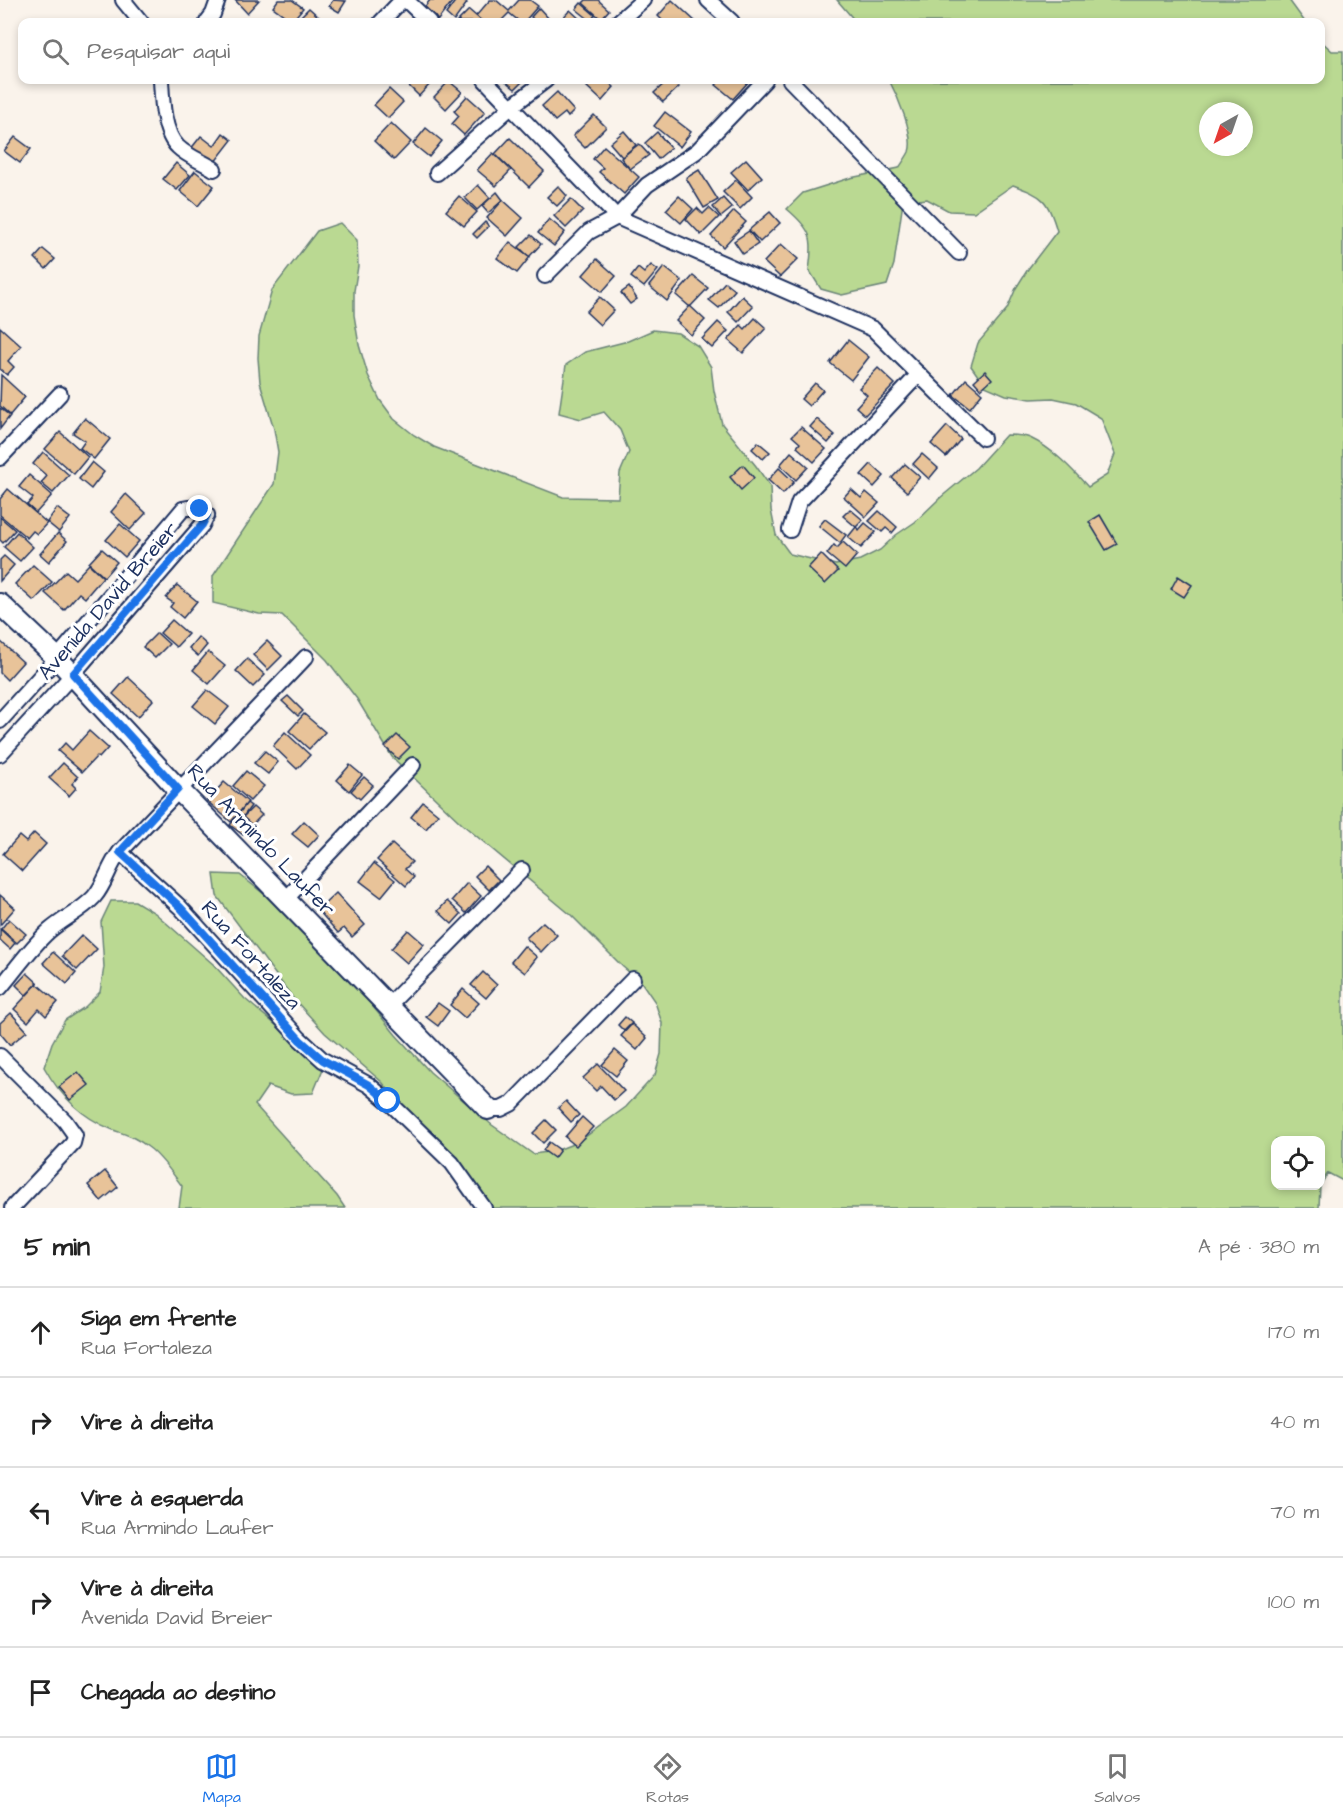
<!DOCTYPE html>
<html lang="pt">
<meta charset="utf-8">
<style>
body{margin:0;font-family:"Architects Daughter",sans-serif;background:#f2f2f2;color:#222}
.controls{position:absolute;right:18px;bottom:18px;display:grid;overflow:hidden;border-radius:12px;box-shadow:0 3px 9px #0003}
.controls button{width:54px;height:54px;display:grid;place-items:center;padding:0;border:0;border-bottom:2px solid #e0e0e0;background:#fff;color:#222;font:30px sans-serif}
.compass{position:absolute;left:1199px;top:102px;width:54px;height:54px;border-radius:50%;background:#fff;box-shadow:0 3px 9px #0003;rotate:220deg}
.stop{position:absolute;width:18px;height:18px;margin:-14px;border:4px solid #1a73e8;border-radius:50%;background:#fff}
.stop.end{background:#1a73e8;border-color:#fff;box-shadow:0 2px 6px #0008}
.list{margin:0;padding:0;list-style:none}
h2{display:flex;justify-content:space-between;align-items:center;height:78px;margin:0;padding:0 24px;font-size:26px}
h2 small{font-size:20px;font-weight:400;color:#767676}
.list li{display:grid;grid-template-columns:39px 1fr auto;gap:18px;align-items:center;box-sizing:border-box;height:90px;padding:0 24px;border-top:2px solid #e0e0e0}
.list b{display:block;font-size:22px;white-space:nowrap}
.list p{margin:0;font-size:20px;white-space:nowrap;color:#767676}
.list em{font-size:20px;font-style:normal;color:#767676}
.icon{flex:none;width:33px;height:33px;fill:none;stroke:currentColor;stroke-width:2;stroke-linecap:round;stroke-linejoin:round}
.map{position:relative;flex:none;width:1343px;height:1208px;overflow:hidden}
.search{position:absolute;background:#fff;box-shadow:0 3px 9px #0003;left:18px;right:18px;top:18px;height:66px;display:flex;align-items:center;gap:15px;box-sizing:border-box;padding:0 21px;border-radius:12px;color:#767676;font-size:22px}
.sheet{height:528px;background:#fff}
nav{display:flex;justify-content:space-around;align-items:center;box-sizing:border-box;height:84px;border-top:2px solid #e0e0e0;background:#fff;font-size:16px;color:#767676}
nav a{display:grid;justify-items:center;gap:3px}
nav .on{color:#1a73e8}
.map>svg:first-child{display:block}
.green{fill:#bad992;stroke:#6a8478;stroke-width:1.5;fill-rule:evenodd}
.building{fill:#e8c399;stroke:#1b2f5e;stroke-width:1.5}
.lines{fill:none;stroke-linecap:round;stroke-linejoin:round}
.street-casing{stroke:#1b2f5e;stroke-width:18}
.secondary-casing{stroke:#1b2f5e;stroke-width:24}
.street{stroke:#fff;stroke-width:14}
.secondary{stroke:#fff;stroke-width:20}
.route{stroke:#1a73e8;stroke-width:8}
.labels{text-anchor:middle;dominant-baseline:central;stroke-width:6;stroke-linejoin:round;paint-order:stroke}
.street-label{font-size:21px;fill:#1b2f5e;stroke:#fff}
</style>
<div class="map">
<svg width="1343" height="1208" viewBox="0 0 1343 1208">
<rect width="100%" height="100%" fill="#faf3eb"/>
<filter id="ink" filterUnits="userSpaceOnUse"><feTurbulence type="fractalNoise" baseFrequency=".0167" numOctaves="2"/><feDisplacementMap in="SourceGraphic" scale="12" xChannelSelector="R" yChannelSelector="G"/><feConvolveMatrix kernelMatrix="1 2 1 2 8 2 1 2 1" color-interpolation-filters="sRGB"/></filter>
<g filter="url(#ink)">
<g class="green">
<polygon points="837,0 1289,0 1305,22 856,22"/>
<path d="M 1321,41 L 1332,51 L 1343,51 L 1343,1181 L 1328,1173 L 1321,1184 L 1320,1140 L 1276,1140 L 1276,1186 L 1320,1186 L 1319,1208 L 488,1208 L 382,1082 L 325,1033 L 293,998 L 217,896 L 214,874 L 240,875 L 278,905 L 348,976 L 396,1035 L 430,1072 L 492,1125 L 533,1154 L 555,1151 L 578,1142 L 626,1107 L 655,1075 L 661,1054 L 662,1023 L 655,1002 L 642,983 L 623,967 L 571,915 L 462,824 L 392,757 L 357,699 L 327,660 L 282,615 L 259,614 L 213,603 L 213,576 L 274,484 L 278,452 L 274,429 L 260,382 L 258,358 L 259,336 L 272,290 L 317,231 L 340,223 L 357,240 L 358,266 L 354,291 L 354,315 L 359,345 L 368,375 L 380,400 L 394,419 L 414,435 L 434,447 L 563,497 L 618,498 L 620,473 L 629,452 L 620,430 L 604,412 L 581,419 L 559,413 L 566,365 L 585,352 L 628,341 L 653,330 L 678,333 L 698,346 L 711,367 L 714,391 L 722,424 L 756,466 L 770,486 L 771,510 L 776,535 L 790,554 L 836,565 L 860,560 L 880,550 L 896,535 L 915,522 L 940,498 L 976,468 L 1006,435 C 1013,435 1023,435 1030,438 C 1052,448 1072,469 1088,487 L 1107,475 L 1115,454 L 1101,418 L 1076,403 L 1053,398 L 1031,399 L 1006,395 L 985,386 L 971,366 L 978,343 L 1007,309 L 1016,288 L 1028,269 L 1057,231 C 1048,199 1043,196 1013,185 L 974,212 L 949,211 L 927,199 L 903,202 L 894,264 L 887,285 L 842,295 L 821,289 L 809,270 C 814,238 812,230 787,209 L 803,193 L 850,178 L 899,168 C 902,163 906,158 909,152 C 915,135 897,95 889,80 L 1320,80 ZM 1208,111 L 1244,111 L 1244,147 L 1208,147 Z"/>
<path d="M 111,901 L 135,901 L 155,913 L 213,964 L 245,999 L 301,1046 L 323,1069 L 313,1093 L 291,1094 L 268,1086 L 255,1105 L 337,1196 L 345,1208 L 179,1208 L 182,1186 C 172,1173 161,1156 148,1147 C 134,1136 126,1135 111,1129 C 81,1117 59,1094 44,1067 L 52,1043 L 65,1020 L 85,1007 L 100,992 L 104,967 L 101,922 Z"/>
</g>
<g class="building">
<polygon points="235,0 259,0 247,13"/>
<polygon points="278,0 292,0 303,8 292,21 273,7"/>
<polygon points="333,0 346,1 339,12 329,6"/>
<polygon points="430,0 450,0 452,2 438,20 423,9"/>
<polygon points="456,0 462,0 467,3 454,21 446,14"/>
<polygon points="490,0 496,0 509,11 519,0 530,0 538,6 524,22 520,22 509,13 500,22 482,22 475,17"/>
<polygon points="586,0 598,0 609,10 601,19 583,3"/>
<polygon points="672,0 696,22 664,22 658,16"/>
<polygon points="581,3 595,15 591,21 576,9"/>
<polygon points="309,8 319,17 314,22 295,22"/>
<polygon points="539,8 549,19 545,22 536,22 531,17"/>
<polygon points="469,10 483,22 457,22"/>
<polygon points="570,10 582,21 580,22 561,22 560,21"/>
<polygon points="413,80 428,80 431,83 419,96 408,85"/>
<polygon points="504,80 524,80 515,89"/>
<polygon points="590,80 606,80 614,87 602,101 585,85"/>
<polygon points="668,80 672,80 679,87 663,102 654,93"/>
<polygon points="720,80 750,80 733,99 716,85"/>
<polygon points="449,81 462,92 446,109 434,97"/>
<polygon points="389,89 403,102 388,118 374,105"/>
<polygon points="557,92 574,111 568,117 565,113 555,121 542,106"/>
<polygon points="467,96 485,112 464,135 452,124 459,116 454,111"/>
<polygon points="665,112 691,132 680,147 654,126"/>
<polygon points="594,115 606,127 585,148 573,136"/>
<polygon points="391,123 411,142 394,160 374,141"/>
<polygon points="426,128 442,141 429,157 413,144"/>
<polygon points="624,131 636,145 622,157 610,143"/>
<polygon points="657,132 671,148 658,159 645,143"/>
<polygon points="223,133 232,140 211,167 190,150 201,136 214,146"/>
<polygon points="15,137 31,149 20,163 4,151"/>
<polygon points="510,138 544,171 529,187 495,154"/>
<polygon points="639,144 649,155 630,169 621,158"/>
<polygon points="604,146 639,177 624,194 599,172 603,168 593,159"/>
<polygon points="493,153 511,170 496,186 477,170"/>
<polygon points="746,159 762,177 748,190 731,172"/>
<polygon points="176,163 190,175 177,190 163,179"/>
<polygon points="699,170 718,200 704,208 686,178"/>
<polygon points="195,171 214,186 198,206 180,191"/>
<polygon points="736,180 752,197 740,209 723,192"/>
<polygon points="478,185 490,198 477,210 465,198"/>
<polygon points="558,186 567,196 557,206 547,197"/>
<polygon points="497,192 503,200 488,213 482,206"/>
<polygon points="459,196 477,212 464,226 446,211"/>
<polygon points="679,196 693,209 681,223 666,210"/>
<polygon points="723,198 732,208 721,217 713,207"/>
<polygon points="571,199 583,211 566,228 554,216"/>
<polygon points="503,200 523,218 507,236 487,218"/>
<polygon points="697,208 703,214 709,208 719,217 701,235 686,219"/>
<polygon points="734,211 746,222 723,247 711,236"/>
<polygon points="770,212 780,223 760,242 749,230"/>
<polygon points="549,219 565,232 554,246 538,233"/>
<polygon points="485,222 489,226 477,238 473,234"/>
<polygon points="749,231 758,244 743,254 734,241"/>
<polygon points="531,235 541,244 529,257 519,247"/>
<polygon points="510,242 530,257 517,273 497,258"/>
<polygon points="781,244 798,259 780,277 764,262"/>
<polygon points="43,249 55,259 46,269 35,258"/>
<polygon points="597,259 616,276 602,292 583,275"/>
<polygon points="651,265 658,270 644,287 631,277 638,268 644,273"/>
<polygon points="664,267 682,281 667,301 649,286"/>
<polygon points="693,276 708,288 690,307 676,295"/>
<polygon points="725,282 735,290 719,308 709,300"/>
<polygon points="629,287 637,299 630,304 621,293"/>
<polygon points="742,296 753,306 738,322 728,312"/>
<polygon points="600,297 614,310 600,325 586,312"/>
<polygon points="690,306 705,320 691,335 676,321"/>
<polygon points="755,318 766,328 743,353 728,340 741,325 745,329"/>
<polygon points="718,322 728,331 712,348 702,339"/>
<polygon points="0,327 21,346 8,361 14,367 7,375 0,369"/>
<polygon points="848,340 869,357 851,380 830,363"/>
<polygon points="878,368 895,384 865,415 856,407 867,395 859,388"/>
<polygon points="985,371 992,379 981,389 974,381"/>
<polygon points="1,375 25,397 10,415 0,406"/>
<polygon points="966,379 982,393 970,408 953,395"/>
<polygon points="815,383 823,390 809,406 801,399"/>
<polygon points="0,408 10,416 0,429"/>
<polygon points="85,418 110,439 94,459 80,448 85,441 73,433"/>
<polygon points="817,419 835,435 828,443 810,427"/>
<polygon points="947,426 961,439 946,457 931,444"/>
<polygon points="801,427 826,449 814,462 797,447 800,443 792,436"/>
<polygon points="60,432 88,457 74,474 45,449"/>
<polygon points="758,442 770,452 763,459 752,449"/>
<polygon points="43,452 69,475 53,493 41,483 47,476 33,464"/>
<polygon points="791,452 808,467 796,480 780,465"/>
<polygon points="922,454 938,468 929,479 913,464"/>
<polygon points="92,462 104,472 91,489 79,479"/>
<polygon points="871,464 884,476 874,487 861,475"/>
<polygon points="905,464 920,477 907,492 892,478"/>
<polygon points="743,465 754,478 741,490 730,477"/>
<polygon points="779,468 794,482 783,494 768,480"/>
<polygon points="29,475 52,495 36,513 27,505 33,498 19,487"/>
<polygon points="8,489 47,523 37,534 33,531 27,538 0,515 0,499"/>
<polygon points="851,489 861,498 866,492 879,503 866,517 844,497"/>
<polygon points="126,494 146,513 130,530 111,512"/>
<polygon points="57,508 70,518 59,532 47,522"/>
<polygon points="850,509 863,520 856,527 843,516"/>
<polygon points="879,511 897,527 892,533 886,528 882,532 869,521"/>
<polygon points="1100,515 1117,544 1106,550 1089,522"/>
<polygon points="0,517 15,530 3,543 0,540"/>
<polygon points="825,519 846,535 840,543 819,526"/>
<polygon points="865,523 876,532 861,548 848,537 856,527 859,530"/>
<polygon points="120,524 139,541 125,557 106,540"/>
<polygon points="17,532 33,547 20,561 4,547"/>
<polygon points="58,533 67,541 49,562 40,554"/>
<polygon points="843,542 857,555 845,569 827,554 834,545 837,548"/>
<polygon points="102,549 117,562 104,577 89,563"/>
<polygon points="821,554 838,571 825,584 808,568"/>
<polygon points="4,556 14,565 0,581 0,560"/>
<polygon points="89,564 103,577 85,598 79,593 64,610 45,593 66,571 75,579"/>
<polygon points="33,565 52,582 34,601 15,584"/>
<polygon points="1178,576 1192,585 1184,597 1171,589"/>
<polygon points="177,585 197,601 183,618 170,607 173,603 166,598"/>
<polygon points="172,620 188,634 176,647 160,633"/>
<polygon points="157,633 169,644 155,658 143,647"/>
<polygon points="198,637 207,645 198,656 189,648"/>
<polygon points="0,641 23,662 7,680 0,673"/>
<polygon points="267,641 282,656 268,670 253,655"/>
<polygon points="208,652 225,666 209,684 193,670"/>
<polygon points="247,659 265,675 253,687 236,671"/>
<polygon points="128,677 153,700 138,717 113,694"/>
<polygon points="207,690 229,707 215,724 193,706"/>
<polygon points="288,696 303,711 298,716 282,701"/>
<polygon points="304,714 325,732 309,749 289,731"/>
<polygon points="89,731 108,748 99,758 97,756 82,772 58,751 65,743 72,750"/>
<polygon points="285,732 310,755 297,769 273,746"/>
<polygon points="397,735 410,747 398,759 385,747"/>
<polygon points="265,751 278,762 268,774 254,763"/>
<polygon points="63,763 78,777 72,784 76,788 69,796 49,778"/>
<polygon points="350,765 362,775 349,791 337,780"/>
<polygon points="246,771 264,786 250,801 233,786"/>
<polygon points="364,777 373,785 360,799 351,791"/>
<polygon points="224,782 248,802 231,822 207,801"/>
<polygon points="423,802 438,814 426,829 411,817"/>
<polygon points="247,803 251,806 242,818 251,825 243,835 230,825"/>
<polygon points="253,807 262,815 252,825 243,817"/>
<polygon points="304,821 319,835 308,847 292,834"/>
<polygon points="34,833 46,844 22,871 3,854 19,836 26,842"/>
<polygon points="392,844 412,862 405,869 414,877 406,886 377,860"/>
<polygon points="374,863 395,880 381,897 360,881"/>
<polygon points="485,866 499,880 489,890 475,876"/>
<polygon points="467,883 481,896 466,913 452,900"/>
<polygon points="336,893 365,925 352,937 344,928 338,933 318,910"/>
<polygon points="0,895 15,908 0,925"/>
<polygon points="447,901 461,914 452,924 438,911"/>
<polygon points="9,919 26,934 17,943 1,929"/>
<polygon points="543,922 557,935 541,952 526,938"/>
<polygon points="0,929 15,943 10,949 0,940"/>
<polygon points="408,930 424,944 407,963 391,949"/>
<polygon points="82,935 97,949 77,970 62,956"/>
<polygon points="524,946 537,957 525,973 511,962"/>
<polygon points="53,952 76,973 67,984 43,963"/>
<polygon points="483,972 497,985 486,998 471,985"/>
<polygon points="27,973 38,983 26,995 16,985"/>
<polygon points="37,984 58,1002 46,1016 39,1009 28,1022 14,1009"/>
<polygon points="463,989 479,1003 465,1018 450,1005"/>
<polygon points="438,1003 449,1011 438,1026 426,1017"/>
<polygon points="11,1013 27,1031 10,1045 0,1033 0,1023"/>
<polygon points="625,1017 632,1023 624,1031 618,1025"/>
<polygon points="632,1024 647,1038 637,1050 621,1036"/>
<polygon points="615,1050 628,1061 616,1076 602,1065"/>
<polygon points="598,1064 624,1091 614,1100 601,1086 596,1091 583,1078"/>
<polygon points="78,1072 89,1085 70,1100 59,1087"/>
<polygon points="566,1101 579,1115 571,1122 558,1108"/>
<polygon points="582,1117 593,1127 576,1146 565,1137"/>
<polygon points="546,1120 556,1130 543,1143 533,1133"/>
<polygon points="549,1142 560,1150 554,1158 543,1150"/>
<polygon points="105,1171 118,1187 101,1201 88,1185"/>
</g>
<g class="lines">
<defs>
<g id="street">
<polyline points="123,0 141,22"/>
<polyline points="406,0 429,22"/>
<polyline points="708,0 732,22"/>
<polyline points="207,22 213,14 218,0"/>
<polyline points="381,22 402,0"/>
<polyline points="618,22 643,0"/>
<path d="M 161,80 C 162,99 163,133 178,147 C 187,156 203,162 214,169"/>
<polyline points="485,80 617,217 873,329 983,438"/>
<polyline points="790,80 959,253"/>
<polyline points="437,173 512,106 546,80"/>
<polyline points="545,276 589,232 617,217 647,185 697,151 765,80"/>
<polyline points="0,458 60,394"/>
<polyline points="790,530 799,502 919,374"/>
<path d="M 0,721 L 57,658 L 183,509 C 194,506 199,508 207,515 L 202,525 L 73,674 L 0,754"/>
<polyline points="120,852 306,657"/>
<polyline points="285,900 413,765"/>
<path d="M 0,988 C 16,969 31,947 49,931 C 64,918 81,911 94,897 C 106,883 108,867 120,852 L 180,907 L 300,1039 L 323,1060 L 369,1085 L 388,1101 L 452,1163 L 484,1208"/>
<polyline points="388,1006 522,870"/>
<polyline points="0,1056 65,1121 75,1135 73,1143 12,1208"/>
<polyline points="488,1109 501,1109 511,1104 633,979"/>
</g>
<polyline id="secondary" points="0,604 57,658 178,789 488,1109"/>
</defs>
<use href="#street" class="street-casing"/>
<use href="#secondary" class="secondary-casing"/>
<use href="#street" class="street"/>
<use href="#secondary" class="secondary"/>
</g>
</g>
<g class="lines" filter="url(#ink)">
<polyline class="route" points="200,509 207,515 202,525 73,674 178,789 120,852 180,907 300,1040 323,1060 369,1085 388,1101"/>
</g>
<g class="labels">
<g class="street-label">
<text transform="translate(108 601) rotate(-49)">Avenida David Breier</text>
<text transform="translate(261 840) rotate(46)">Rua Armindo Laufer</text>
<text transform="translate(251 955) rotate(48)">Rua Fortaleza</text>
</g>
</g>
</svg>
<div class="controls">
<button><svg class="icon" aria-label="locate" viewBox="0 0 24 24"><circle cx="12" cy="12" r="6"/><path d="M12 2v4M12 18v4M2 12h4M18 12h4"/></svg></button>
</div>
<svg class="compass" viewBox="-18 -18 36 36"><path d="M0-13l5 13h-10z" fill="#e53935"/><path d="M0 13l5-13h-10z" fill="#767676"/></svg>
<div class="stop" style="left:388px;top:1101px"></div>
<div class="stop end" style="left:200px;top:509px"></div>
<div class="search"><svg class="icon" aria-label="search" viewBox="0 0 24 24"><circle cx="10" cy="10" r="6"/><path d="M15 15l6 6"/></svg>Pesquisar aqui</div>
</div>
<section class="sheet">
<h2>5 min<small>A pé · 380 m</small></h2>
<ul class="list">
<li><svg class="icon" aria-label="ahead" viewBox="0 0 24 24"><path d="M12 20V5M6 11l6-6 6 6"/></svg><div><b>Siga em frente</b><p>Rua Fortaleza</p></div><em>170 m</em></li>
<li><svg class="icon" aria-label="right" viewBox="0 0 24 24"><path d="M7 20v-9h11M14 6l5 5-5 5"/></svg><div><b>Vire à direita</b></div><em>40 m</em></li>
<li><svg class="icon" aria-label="left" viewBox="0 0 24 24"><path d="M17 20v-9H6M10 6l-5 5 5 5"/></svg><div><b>Vire à esquerda</b><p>Rua Armindo Laufer</p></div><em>70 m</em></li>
<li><svg class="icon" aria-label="right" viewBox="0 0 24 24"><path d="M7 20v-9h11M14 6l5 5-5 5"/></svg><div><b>Vire à direita</b><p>Avenida David Breier</p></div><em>100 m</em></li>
<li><svg class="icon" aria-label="arrive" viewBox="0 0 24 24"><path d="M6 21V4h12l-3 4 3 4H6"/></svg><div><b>Chegada ao destino</b></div></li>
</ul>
</section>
<nav>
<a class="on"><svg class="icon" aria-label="map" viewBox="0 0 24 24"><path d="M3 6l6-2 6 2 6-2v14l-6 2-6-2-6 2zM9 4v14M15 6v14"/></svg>Mapa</a>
<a><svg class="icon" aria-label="directions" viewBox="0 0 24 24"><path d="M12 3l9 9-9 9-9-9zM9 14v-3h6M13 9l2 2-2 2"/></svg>Rotas</a>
<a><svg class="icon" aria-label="saved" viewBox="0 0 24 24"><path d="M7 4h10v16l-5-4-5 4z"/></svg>Salvos</a>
</nav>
